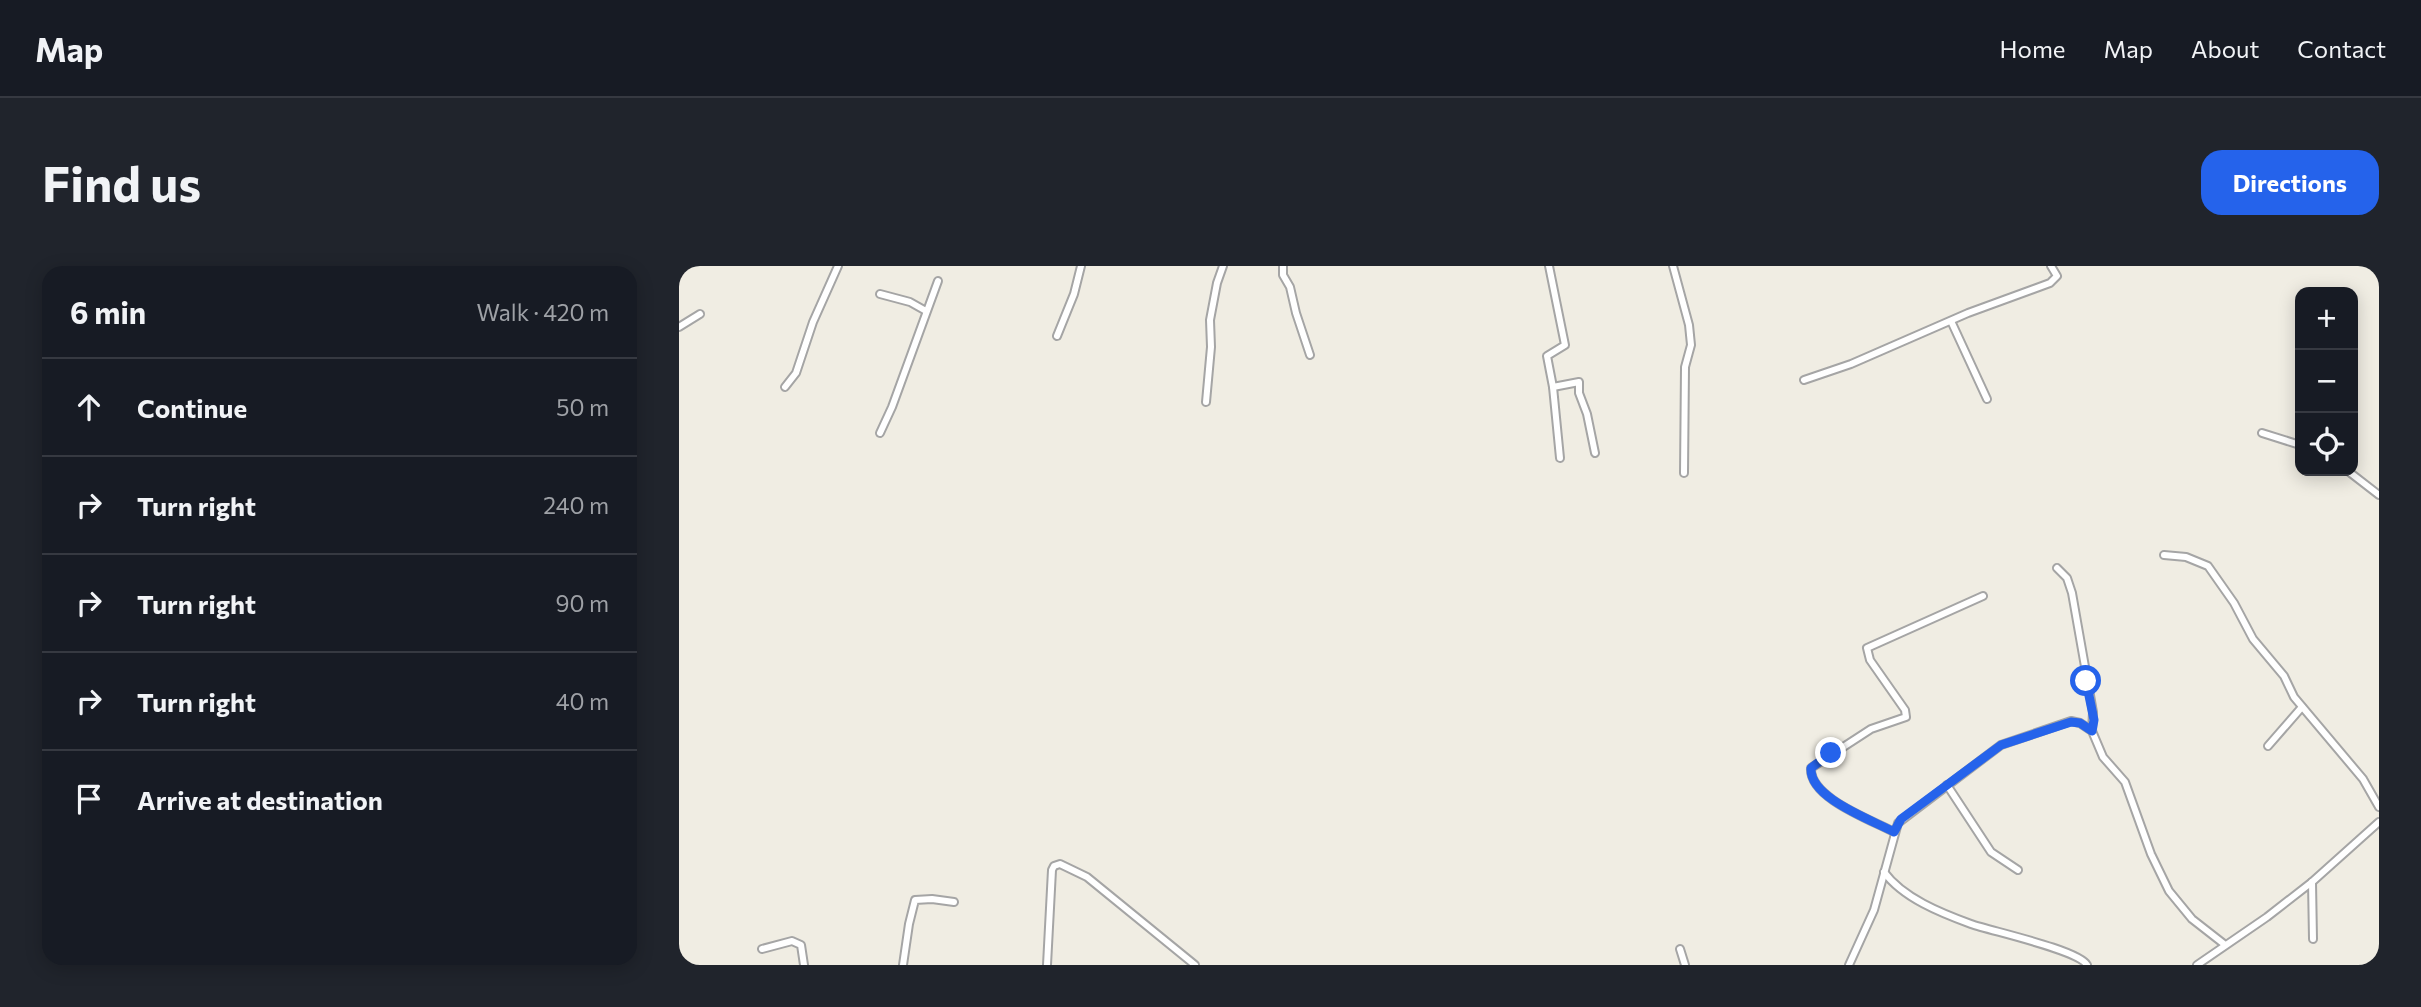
<!DOCTYPE html>
<meta charset="utf-8">
<style>
body{margin:0;font-family:Commissioner,sans-serif;background:#20242c;color:#f1f3f6}
.controls{position:absolute;right:21px;top:21px;display:grid;overflow:hidden;border-radius:14px;box-shadow:0 4px 18px #0003}
.controls button{width:63px;height:63px;display:grid;place-items:center;padding:0;border:0;border-bottom:2px solid #363941;background:#171b24;color:#f1f3f6;font:35px sans-serif}
.stop{position:absolute;width:21px;height:21px;margin:-16px;border:5px solid #2563eb;border-radius:50%;background:#fff}
.stop.end{background:#2563eb;border-color:#fff;box-shadow:0 2px 7px #0008}
.list{margin:0;padding:0;list-style:none}
h2{display:flex;justify-content:space-between;align-items:center;height:91px;margin:0;padding:0 28px;font-size:30px}
h2 small{font-size:23px;font-weight:400;color:#9ea1a6}
.list li{display:grid;grid-template-columns:46px 1fr auto;gap:21px;align-items:center;box-sizing:border-box;height:98px;padding:0 28px;border-top:2px solid #363941}
.list b{display:block;font-size:26px;white-space:nowrap}
.list em{font-size:23px;font-style:normal;color:#9ea1a6}
.icon{flex:none;width:38px;height:38px;fill:none;stroke:currentColor;stroke-width:2;stroke-linecap:round;stroke-linejoin:round}
.map{position:relative;flex:none;width:1700px;height:699px;overflow:hidden;border-radius:21px}
header{display:flex;align-items:center;gap:42px;box-sizing:border-box;height:98px;padding:0 35px;background:#171b24;border-bottom:2px solid #363941}
header strong{font-size:33px}
nav{display:flex;gap:38px;margin-inline-start:auto;font-size:24px}
.intro{display:flex;align-items:center;justify-content:space-between;box-sizing:border-box;height:168px;padding:0 42px}
h1{margin:0;font-size:49px}
.button{padding:18px 32px;border-radius:21px;background:#2563eb;color:#fff;font-size:24px;font-weight:700}
main{display:flex;gap:42px;padding:0 42px}
aside{flex:1;background:#171b24;border-radius:21px;box-shadow:0 4px 18px #0003}
.map>svg:first-child{display:block}
.lines{fill:none;stroke-linecap:round;stroke-linejoin:round}
.minor-casing{stroke:#a5a5a5;stroke-width:10}
.minor{stroke:#fff;stroke-width:6}
.route{stroke:#2563eb;stroke-width:9}
</style>
<header>
<strong>Map</strong>
<nav><a>Home</a><a>Map</a><a>About</a><a>Contact</a></nav>
</header>
<div class="intro"><h1>Find us</h1><a class="button">Directions</a></div>
<main>
<aside>
<h2>6 min<small>Walk · 420 m</small></h2>
<ul class="list">
<li><svg class="icon" aria-label="ahead" viewBox="0 0 24 24"><path d="M12 20V5M6 11l6-6 6 6"/></svg><div><b>Continue</b></div><em>50 m</em></li>
<li><svg class="icon" aria-label="right" viewBox="0 0 24 24"><path d="M7 20v-9h11M14 6l5 5-5 5"/></svg><div><b>Turn right</b></div><em>240 m</em></li>
<li><svg class="icon" aria-label="right" viewBox="0 0 24 24"><path d="M7 20v-9h11M14 6l5 5-5 5"/></svg><div><b>Turn right</b></div><em>90 m</em></li>
<li><svg class="icon" aria-label="right" viewBox="0 0 24 24"><path d="M7 20v-9h11M14 6l5 5-5 5"/></svg><div><b>Turn right</b></div><em>40 m</em></li>
<li><svg class="icon" aria-label="arrive" viewBox="0 0 24 24"><path d="M6 21V4h12l-3 4 3 4H6"/></svg><div><b>Arrive at destination</b></div></li>
</ul>
</aside>
<div class="map">
<svg width="1700" height="699" viewBox="0 0 1700 699">
<rect width="100%" height="100%" fill="#f0ede3"/>
<g class="lines">
<defs>
<g id="minor">
<polyline points="604,0 604,9 611,21 617,47 631,89"/>
<polyline points="870,0 886,79 868,90 874,121 900,116 900,127 908,148 916,187"/>
<polyline points="994,0 1010,59 1012,79 1006,101 1005,207"/>
<polyline points="201,28 231,36 247,45"/>
<polyline points="1272,55 1308,133"/>
<polyline points="0,61 21,48"/>
<polyline points="378,70 395,28 402,0"/>
<polyline points="1125,114 1172,98 1289,47 1371,17 1378,10 1372,0"/>
<polyline points="106,121 117,107 134,56 159,0"/>
<polyline points="874,121 881,192"/>
<polyline points="527,136 532,81 531,54 538,17 544,0"/>
<polyline points="201,167 213,141 259,15"/>
<polyline points="1583,167 1621,179"/>
<polyline points="1669,205 1700,229"/>
<polyline points="1485,289 1507,291 1529,300 1555,337 1574,373 1605,410 1615,431 1684,513 1700,541"/>
<polyline points="1378,302 1388,312 1393,327 1414,446 1413,465"/>
<polyline points="1589,480 1623,441"/>
<polyline points="1268,519 1312,586 1339,604"/>
<path d="M 1215,566 C 1193,554 1130,532 1132,502 L 1192,463 L 1227,451 L 1226,444 L 1191,394 L 1188,382 L 1304,330"/>
<path d="M 1205,606 C 1224,632 1262,647 1292,658 C 1312,665 1400,684 1408,699"/>
<polyline points="1633,616 1634,673"/>
<polyline points="83,683 113,675 122,679 125,699"/>
<polyline points="1001,683 1006,699"/>
<polyline points="224,699 230,658 236,634 253,633 275,636"/>
<polyline points="368,699 373,604 375,600 381,598 408,611 516,699"/>
<polyline points="1170,699 1195,644 1219,557 1322,479 1392,455 1401,457 1413,465 1424,491 1446,516 1472,588 1490,625 1513,653 1545,678"/>
<polyline points="1518,699 1588,651 1633,616 1700,556"/>
</g>
</defs>
<use href="#minor" class="minor-casing"/>
<use href="#minor" class="minor"/>
</g>
<g class="lines">
<path class="route" d="M 1152,487 L 1132,502 C 1130,532 1193,554 1215,566 L 1222,553 L 1322,479 L 1392,456 L 1401,457 L 1413,465 L 1415,454 L 1407,415"/>
</g>
</svg>
<div class="controls">
<button>+</button>
<button>−</button>
<button><svg class="icon" aria-label="locate" viewBox="0 0 24 24"><circle cx="12" cy="12" r="6"/><path d="M12 2v4M12 18v4M2 12h4M18 12h4"/></svg></button>
</div>
<div class="stop" style="left:1407px;top:415px"></div>
<div class="stop end" style="left:1152px;top:487px"></div>
</div>
</main>
